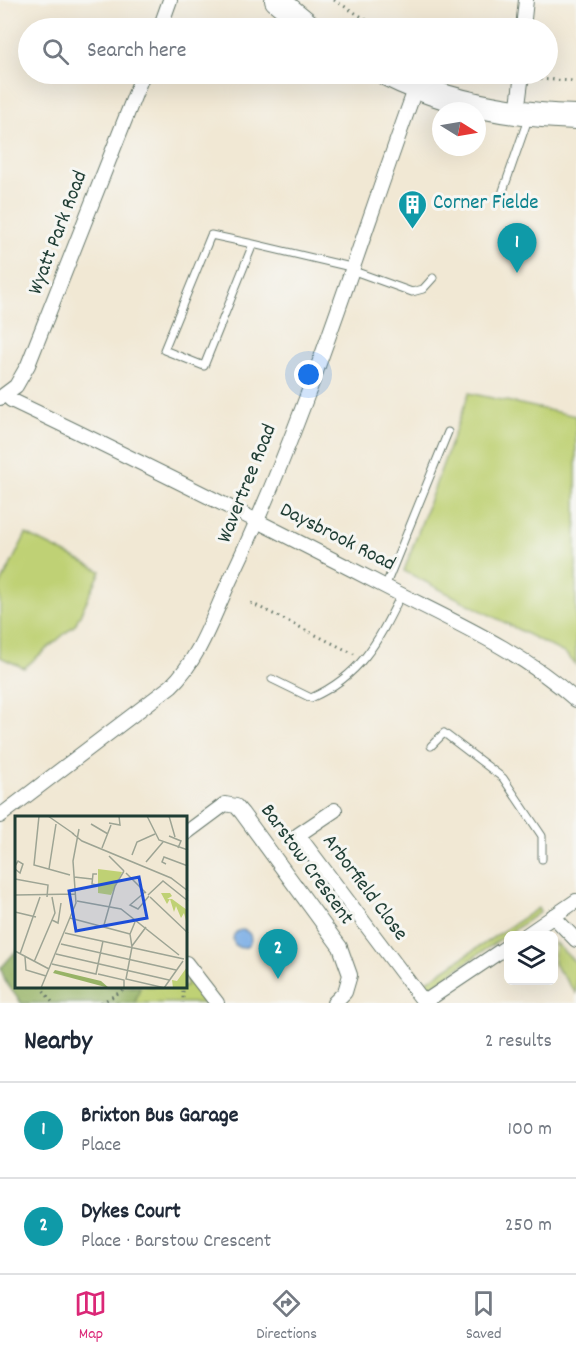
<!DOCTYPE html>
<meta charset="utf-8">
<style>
body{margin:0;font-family:Dekko,sans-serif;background:#f6f6f7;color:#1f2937}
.controls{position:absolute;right:18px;bottom:18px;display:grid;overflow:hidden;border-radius:9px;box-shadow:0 6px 24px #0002}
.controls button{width:54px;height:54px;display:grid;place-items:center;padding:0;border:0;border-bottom:2px solid #e0e1e3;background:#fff;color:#1f2937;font:30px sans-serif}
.compass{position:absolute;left:432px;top:102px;width:54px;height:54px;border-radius:50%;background:#fff;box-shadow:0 6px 24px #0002;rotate:101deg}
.you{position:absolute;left:309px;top:375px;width:21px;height:21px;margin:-15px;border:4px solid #fff;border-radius:50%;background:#1a73e8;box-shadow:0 0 0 9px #1a73e833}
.badge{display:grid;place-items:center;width:39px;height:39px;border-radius:50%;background:#db2777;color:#fff;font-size:20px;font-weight:700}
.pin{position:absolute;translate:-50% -50px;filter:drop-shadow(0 2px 3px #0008)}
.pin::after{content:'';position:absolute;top:32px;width:21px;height:18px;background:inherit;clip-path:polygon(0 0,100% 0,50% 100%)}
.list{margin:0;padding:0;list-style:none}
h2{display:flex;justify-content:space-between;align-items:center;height:78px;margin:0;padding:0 24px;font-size:26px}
h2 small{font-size:20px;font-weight:400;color:#747a83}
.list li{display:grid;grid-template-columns:39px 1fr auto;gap:18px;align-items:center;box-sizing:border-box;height:96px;padding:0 24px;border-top:2px solid #e0e1e3}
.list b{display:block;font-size:22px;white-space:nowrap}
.list p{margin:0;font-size:20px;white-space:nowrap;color:#747a83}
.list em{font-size:20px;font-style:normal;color:#747a83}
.icon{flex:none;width:33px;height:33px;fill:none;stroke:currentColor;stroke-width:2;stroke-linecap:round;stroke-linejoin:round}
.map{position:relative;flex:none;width:576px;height:1003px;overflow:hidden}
.search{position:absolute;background:#fff;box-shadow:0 6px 24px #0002;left:18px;right:18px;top:18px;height:66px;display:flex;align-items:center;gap:15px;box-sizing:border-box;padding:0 21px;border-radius:33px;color:#747a83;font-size:22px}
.sheet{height:270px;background:#fff}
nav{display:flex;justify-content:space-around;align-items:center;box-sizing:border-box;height:84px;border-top:2px solid #e0e1e3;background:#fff;font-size:16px;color:#747a83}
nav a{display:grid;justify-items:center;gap:3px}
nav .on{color:#db2777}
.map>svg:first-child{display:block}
.green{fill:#bfd174;stroke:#6f8754;stroke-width:1.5}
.forest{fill:#97b366;stroke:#5b784d;stroke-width:1.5}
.water{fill:#78ace5;stroke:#4c748c;stroke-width:1.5}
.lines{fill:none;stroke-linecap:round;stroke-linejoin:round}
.lane-casing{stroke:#68796c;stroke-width:9}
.street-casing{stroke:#68796c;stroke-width:16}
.highway-casing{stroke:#68796c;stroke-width:26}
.path{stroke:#68796c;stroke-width:3;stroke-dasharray:1.5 4.5;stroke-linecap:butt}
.lane{stroke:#fff;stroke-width:7}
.street{stroke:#fff;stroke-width:14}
.highway{stroke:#fff;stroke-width:24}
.labels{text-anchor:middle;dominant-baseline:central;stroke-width:6;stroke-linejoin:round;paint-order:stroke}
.culture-label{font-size:21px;fill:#0d838f;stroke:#f6f6f2;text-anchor:start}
.street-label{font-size:21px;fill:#1f3d34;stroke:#f6f6f2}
.inset-road{fill:none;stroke:#9da494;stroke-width:1.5}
.view{fill:#1d4ed8;fill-opacity:0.15;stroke:#1d4ed8;stroke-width:3}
.inset-edge{fill:none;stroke:#1f3d34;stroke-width:3}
</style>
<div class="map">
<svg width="576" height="1003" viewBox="0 0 576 1003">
<rect width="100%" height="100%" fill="#f6f6f2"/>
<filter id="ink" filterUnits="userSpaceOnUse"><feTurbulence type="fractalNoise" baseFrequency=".0167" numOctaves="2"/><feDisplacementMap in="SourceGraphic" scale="12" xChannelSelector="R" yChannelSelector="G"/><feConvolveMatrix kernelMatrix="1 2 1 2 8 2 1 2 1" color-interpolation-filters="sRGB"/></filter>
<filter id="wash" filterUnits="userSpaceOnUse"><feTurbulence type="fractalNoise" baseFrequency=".008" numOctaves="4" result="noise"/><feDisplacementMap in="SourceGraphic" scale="24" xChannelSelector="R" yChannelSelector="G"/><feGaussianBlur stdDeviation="1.35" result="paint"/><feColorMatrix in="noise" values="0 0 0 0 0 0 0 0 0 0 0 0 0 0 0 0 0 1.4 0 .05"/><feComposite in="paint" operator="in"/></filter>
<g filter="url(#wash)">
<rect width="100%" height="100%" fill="#f1e8d4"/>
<g class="green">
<polygon points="469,393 576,416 576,665 566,654 404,571"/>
<polygon points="26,534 101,571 75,625 24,668 0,657 0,586"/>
<polygon points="538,908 540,912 426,990 421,985"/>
<polygon points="555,943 576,963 576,993 554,964"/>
<polygon points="1,968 16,986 186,986 186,977 209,1003 21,1003 5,981"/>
</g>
<polygon class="forest" points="16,951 16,986 140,987 135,1003 22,1003 5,981 1,968"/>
<circle class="water" cx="242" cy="939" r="9"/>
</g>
<g filter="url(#ink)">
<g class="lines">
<defs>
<g id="lane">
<polyline points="503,191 528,119"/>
<polyline points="253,244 211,235 164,350 204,366 253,244 355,268"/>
<polyline points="354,271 412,292 423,289 433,278"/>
<polyline points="385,587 448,432"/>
<path d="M 272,679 L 311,698 C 362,675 378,641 401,595"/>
<polyline points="431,746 444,733 503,778 542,836 542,859"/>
</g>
<g id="street">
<polyline points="160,28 170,0"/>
<polyline points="523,28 526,0"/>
<polyline points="517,113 522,74"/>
<path d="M 7,395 L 11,400 C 137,460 262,523 386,587 C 452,621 520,650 576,700"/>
<polyline points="0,398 16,386 28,365 143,74"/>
<polyline points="335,810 298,835 424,1002"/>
<path d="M 0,816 L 171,686 C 200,658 213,616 230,580 C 306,421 356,252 416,87"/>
<polyline points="186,833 225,804 236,806 242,813 340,947 350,975 345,992 334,1003"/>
<polyline points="553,916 576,940"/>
<polyline points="525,936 576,901"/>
<polyline points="186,963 217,1003"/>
<polyline points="423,1003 508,946"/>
</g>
<g id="highway">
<polyline points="277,0 311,28"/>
<path d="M 387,74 C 445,103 511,115 576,117"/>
</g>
</defs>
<use href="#lane" class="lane-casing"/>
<use href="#street" class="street-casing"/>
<use href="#highway" class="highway-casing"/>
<g class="path">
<polyline points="334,0 380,28"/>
<polyline points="391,28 392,26"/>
<polyline points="499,74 509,75"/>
<polyline points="534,79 576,81"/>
<polyline points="251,603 354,654"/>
<polyline points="40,986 53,1003"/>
<polyline points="180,986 183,989 183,1003"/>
<polyline points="101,1003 131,986"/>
</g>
<use href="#lane" class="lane"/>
<use href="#street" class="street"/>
<use href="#highway" class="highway"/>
</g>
</g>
<defs>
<symbol id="building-pin" viewBox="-11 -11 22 30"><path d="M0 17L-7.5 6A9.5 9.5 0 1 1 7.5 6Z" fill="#0f9aa8" stroke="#f6f6f2"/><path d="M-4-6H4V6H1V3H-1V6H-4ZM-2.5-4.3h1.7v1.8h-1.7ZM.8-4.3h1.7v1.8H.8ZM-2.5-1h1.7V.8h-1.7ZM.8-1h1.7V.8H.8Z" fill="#fff"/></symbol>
</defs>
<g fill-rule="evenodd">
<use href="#building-pin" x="396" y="188" width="33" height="45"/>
</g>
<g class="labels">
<g class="culture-label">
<text x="433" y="204">Corner Fielde</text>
</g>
<g class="street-label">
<text transform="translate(59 233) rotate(-69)">Wyatt Park Road</text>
<text transform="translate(248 484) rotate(-68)">Wavertree Road</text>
<text transform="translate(337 538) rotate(27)">Daysbrook Road</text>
<text transform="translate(306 865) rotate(54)">Barstow Crescent</text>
<text transform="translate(364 888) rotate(53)">Arborfield Close</text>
</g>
</g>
<g transform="translate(15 816)">
<rect width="172" height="172" fill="#f1e8d4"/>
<path d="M 83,53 L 107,56 L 96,79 L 83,77 ZM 146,77 L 155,77 L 157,80 L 152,83 L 157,83 L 172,94 L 172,109 L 169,97 L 166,102 L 161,90 L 159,96 L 155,83 L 152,88 ZM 172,151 L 172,172 L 158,172 L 157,164 L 162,165 Z" fill="#bfd174"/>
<path d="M 40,154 L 86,165 L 94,172 L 38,157 Z" fill="#97b366"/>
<path class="inset-road" d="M 24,0 L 19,49 L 55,59M 33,0 L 59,18M 132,0 L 144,24 L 173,34M 154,0 L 160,21M 94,7 L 105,9 L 104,0M 76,8 L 93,18M 57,17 L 67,25 L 156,62 L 173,75M 154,20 L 166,25 L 163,32M 87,32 L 96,9M 117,39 L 122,26 L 140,18M 94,40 L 109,55M 131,46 L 148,26M 151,48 L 147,46 L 149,41 L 173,50M 0,50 L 3,45 L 8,48 L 5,57 L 0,53M 34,53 L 41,8M 111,57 L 131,77M 59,61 L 77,63M 0,63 L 33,69 L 32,81M 82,69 L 77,68 L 78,58 L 82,58M 130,76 L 115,89 L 123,93 L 134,80M 0,79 L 61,78M 133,79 L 148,65 L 173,85M 135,81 L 173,117M 62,85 L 106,93 L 164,139M 0,96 L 21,101M 55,102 L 115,118M 37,104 L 43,107 L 46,87M 120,106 L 115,118 L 117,131 L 111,163 L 150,172M 89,109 L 100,70 L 109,55M 50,117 L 169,143M 46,128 L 161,154M 117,130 L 131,111M 0,135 L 34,153M 5,138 L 25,81M 41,138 L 154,164M 10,141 L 11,154 L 31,160M 19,146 L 40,97 L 37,81M 37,148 L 81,158 L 88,125M 83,158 L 109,164 L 109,172M 26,172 L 61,87 L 58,45 L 64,13M 149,172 L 168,145"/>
<path class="view" d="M 124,61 L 132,102 L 61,115 L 54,75 Z"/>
<rect width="172" height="172" class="inset-edge"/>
</g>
</svg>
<div class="controls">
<button><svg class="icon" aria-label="layers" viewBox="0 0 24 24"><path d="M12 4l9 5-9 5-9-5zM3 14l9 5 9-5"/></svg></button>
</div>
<svg class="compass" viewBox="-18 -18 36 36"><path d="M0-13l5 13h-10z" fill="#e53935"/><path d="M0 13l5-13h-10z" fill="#747a83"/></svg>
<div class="you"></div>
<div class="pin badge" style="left:517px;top:273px;background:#0f9aa8">1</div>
<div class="pin badge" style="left:278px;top:979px;background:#0f9aa8">2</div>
<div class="search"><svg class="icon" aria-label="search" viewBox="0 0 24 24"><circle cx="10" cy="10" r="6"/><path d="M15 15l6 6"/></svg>Search here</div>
</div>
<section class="sheet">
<h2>Nearby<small>2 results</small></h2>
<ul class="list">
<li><span class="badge" style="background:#0f9aa8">1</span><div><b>Brixton Bus Garage</b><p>Place</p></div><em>100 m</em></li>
<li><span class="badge" style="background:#0f9aa8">2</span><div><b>Dykes Court</b><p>Place · Barstow Crescent</p></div><em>250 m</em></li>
</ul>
</section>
<nav>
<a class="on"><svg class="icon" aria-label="map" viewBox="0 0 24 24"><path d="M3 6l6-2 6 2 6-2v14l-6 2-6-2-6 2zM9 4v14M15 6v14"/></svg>Map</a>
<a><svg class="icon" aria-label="directions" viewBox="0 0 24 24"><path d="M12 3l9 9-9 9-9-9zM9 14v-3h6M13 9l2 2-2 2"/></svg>Directions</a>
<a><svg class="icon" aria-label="saved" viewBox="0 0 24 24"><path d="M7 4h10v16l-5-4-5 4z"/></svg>Saved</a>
</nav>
